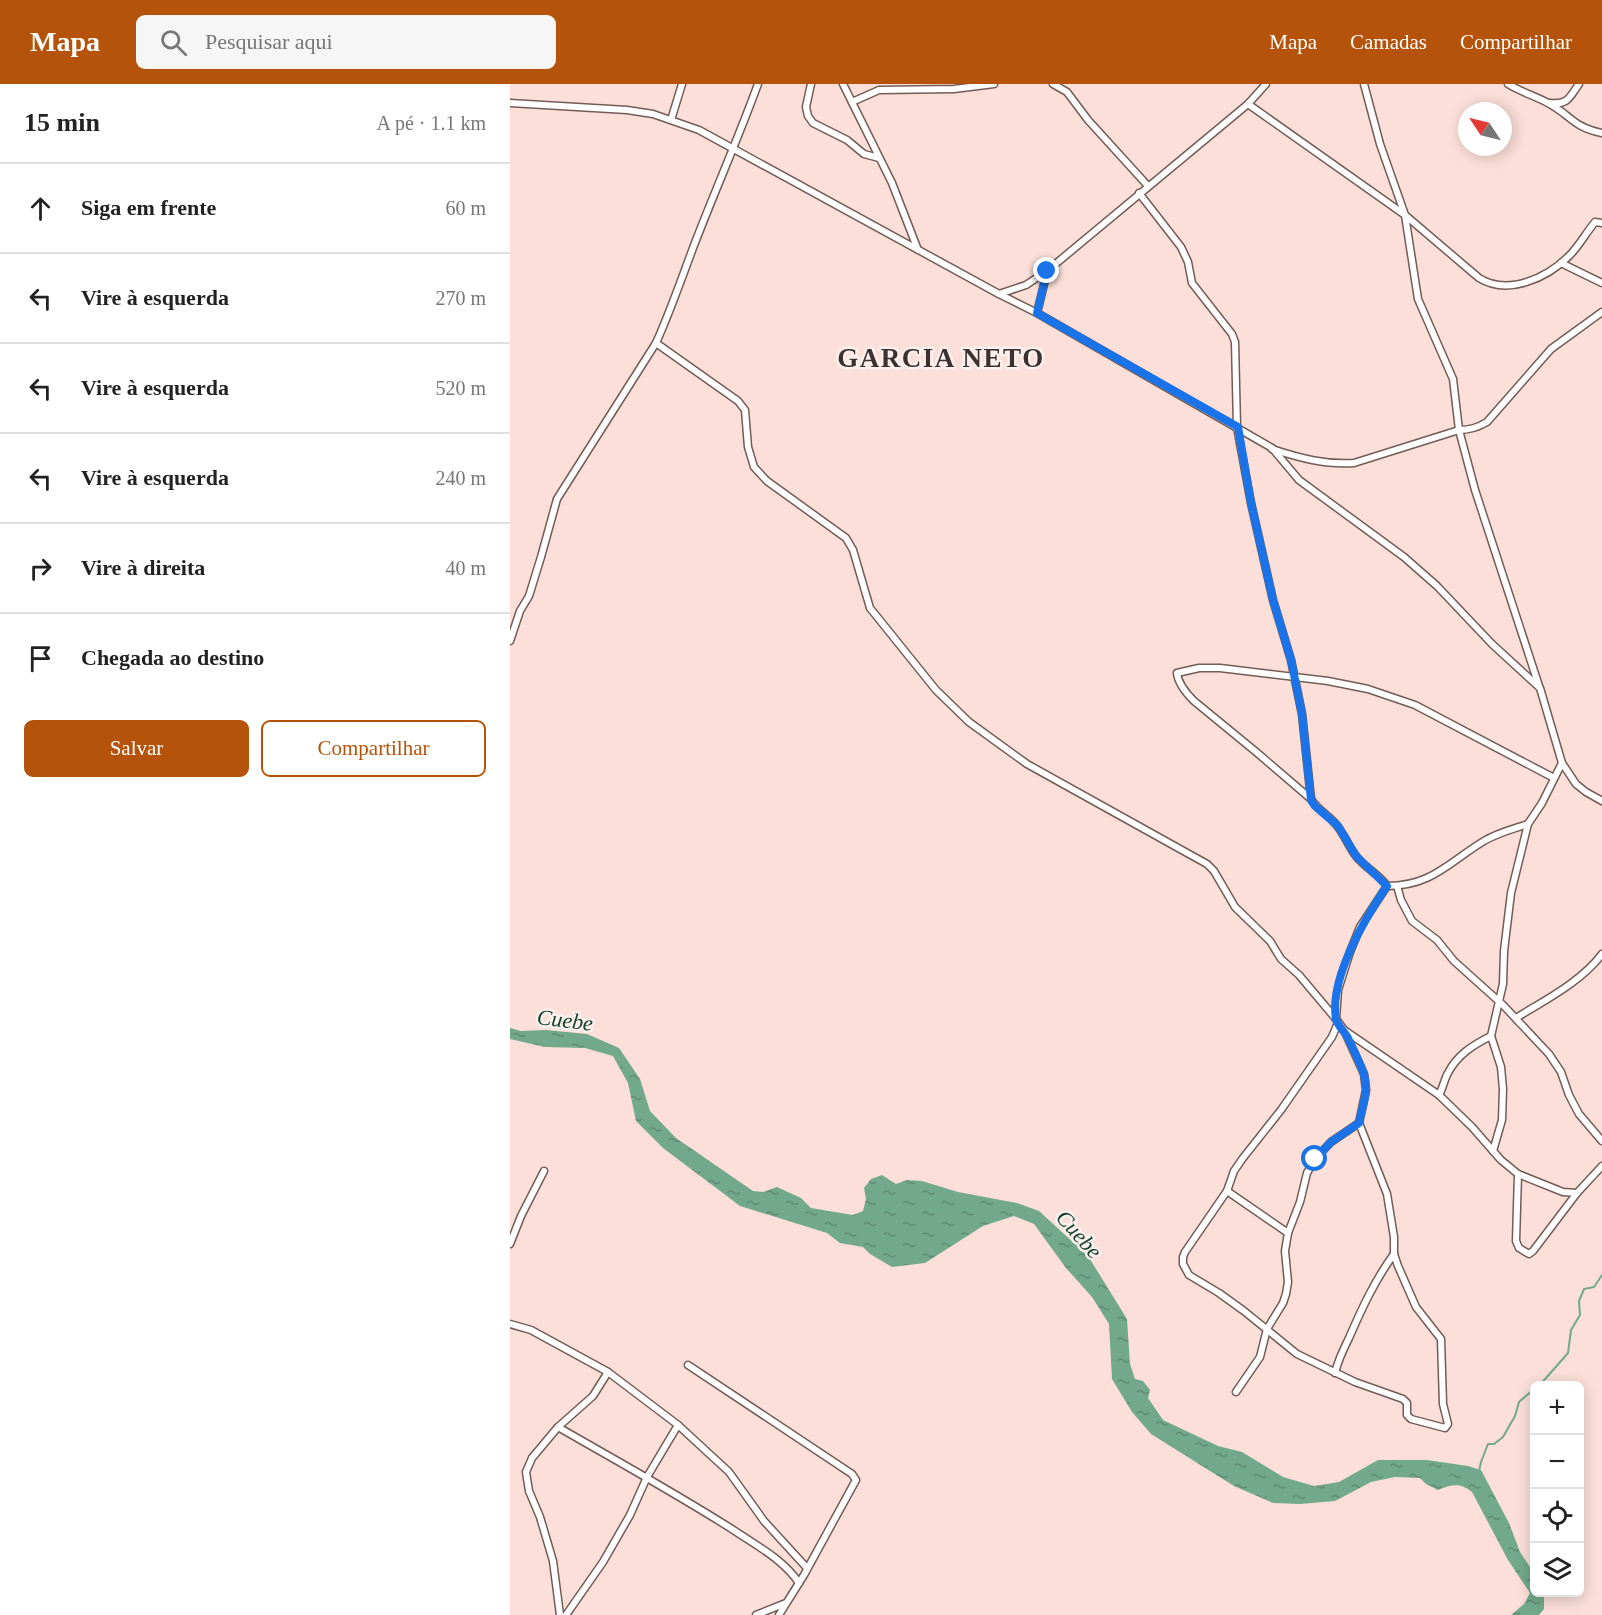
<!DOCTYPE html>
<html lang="pt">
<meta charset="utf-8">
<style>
body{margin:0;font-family:"Times New Roman",serif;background:#f6f6f6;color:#222}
.controls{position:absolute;right:18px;bottom:18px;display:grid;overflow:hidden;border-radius:9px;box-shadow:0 3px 15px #0003}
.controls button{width:54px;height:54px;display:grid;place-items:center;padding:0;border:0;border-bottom:2px solid #e0e0e0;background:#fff;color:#222;font:30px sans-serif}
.compass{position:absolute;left:948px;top:18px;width:54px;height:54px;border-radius:50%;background:#fff;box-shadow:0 3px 15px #0003;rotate:305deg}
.stop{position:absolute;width:18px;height:18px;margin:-14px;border:4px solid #1a73e8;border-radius:50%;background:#fff}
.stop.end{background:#1a73e8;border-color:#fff;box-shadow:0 2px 6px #0008}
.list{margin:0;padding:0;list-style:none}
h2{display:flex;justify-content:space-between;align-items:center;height:78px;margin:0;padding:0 24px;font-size:26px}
h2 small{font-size:20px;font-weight:400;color:#767676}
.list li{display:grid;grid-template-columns:39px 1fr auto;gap:18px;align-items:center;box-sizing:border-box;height:90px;padding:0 24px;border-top:2px solid #e0e0e0}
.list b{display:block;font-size:22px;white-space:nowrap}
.list em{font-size:20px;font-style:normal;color:#767676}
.actions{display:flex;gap:12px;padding:18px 24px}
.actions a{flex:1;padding:14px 0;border:2px solid #b45309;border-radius:9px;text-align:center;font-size:21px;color:#b45309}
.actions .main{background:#b45309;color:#fff}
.icon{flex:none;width:33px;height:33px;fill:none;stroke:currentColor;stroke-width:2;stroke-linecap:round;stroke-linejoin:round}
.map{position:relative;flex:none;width:1092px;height:1531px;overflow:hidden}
header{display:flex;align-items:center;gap:36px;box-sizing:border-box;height:84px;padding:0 30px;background:#b45309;color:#fff}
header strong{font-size:28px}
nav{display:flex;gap:33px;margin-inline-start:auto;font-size:21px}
.search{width:420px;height:54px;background:#f6f6f6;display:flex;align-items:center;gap:15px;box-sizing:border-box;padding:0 21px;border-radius:9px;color:#767676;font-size:22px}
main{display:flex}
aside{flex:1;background:#fff}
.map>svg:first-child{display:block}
.water{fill:url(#water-ripples)}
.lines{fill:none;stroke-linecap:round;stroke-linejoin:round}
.stream{stroke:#72a98c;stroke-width:2}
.minor-casing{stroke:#735c56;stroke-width:9}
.minor{stroke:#fff;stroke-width:6}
.route{stroke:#1a73e8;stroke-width:8}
.labels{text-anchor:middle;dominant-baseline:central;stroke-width:5;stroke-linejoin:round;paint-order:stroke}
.water-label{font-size:22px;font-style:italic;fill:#14412c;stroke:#fcf1ee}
.district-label{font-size:27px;font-weight:bold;letter-spacing:1.5px;fill:#3c312f;stroke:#fcf1ee}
</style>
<header>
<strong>Mapa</strong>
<div class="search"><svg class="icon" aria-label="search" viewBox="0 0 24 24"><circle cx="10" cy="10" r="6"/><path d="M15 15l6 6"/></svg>Pesquisar aqui</div>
<nav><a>Mapa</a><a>Camadas</a><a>Compartilhar</a></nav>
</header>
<main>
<aside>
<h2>15 min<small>A pé · 1.1 km</small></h2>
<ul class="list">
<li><svg class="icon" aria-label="ahead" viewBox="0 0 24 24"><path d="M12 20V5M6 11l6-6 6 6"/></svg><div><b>Siga em frente</b></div><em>60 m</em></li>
<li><svg class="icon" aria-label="left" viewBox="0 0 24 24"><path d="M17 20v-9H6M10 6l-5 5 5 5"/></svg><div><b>Vire à esquerda</b></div><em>270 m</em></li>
<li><svg class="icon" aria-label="left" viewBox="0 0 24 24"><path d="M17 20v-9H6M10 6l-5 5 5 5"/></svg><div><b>Vire à esquerda</b></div><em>520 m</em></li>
<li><svg class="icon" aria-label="left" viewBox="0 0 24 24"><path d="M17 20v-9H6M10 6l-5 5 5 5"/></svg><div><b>Vire à esquerda</b></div><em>240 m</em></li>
<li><svg class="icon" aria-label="right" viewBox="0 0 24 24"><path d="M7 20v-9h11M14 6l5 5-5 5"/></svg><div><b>Vire à direita</b></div><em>40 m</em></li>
<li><svg class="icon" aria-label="arrive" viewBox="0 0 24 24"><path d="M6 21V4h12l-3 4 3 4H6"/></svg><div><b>Chegada ao destino</b></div></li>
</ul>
<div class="actions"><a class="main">Salvar</a><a>Compartilhar</a></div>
</aside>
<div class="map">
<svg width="1092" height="1531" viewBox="0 0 1092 1531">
<defs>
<pattern id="water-ripples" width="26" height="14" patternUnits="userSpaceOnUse" patternTransform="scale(1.5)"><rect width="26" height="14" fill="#72a98c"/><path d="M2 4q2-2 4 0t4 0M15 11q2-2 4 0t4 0" fill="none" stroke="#5f8a73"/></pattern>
</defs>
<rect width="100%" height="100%" fill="#fbdfd8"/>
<path class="water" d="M 0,944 L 11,947 L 36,946 L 77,950 L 109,964 L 130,995 L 140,1027 L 166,1054 L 243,1107 L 253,1108 L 267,1103 L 291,1114 L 301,1124 L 343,1131 L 353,1127 L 356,1115 L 354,1104 L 361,1095 L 372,1091 L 386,1100 L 397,1096 L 412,1097 L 448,1108 L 507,1119 L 529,1127 L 578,1172 L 617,1235 L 620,1280 L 625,1295 L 633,1297 L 640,1306 L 638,1314 L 653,1336 L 708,1362 L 732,1368 L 773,1393 L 804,1402 L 829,1398 L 868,1376 L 917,1376 L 958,1382 L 971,1386 L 999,1439 L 1010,1468 L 1024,1489 L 1024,1508 L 1034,1509 L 1034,1525 L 1029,1531 L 1001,1531 L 1014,1520 L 1020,1509 L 998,1476 L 962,1408 C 949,1398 942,1401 928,1406 L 916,1400 L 910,1394 L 885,1393 L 861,1398 L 825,1417 L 790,1420 L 763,1419 L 724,1402 L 641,1350 L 622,1328 L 602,1295 L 599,1240 L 582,1213 L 556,1184 L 524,1140 L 504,1132 L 473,1142 L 415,1179 L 382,1183 L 360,1170 L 353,1163 L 330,1159 L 317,1149 L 230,1122 L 153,1064 L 126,1037 L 118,999 L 103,972 L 75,964 L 35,963 L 0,955 Z"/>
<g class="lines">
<g class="stream">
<polyline points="1029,1302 1058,1269 1061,1246 1070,1231 1069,1217 1074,1205 1084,1203 1092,1191"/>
<polyline points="969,1387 971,1378 978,1360 984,1360 993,1353 1005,1332 1009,1318 1024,1305"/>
</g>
<defs>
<g id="minor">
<polyline points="301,0 296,23 298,32 303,39 337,56 354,70 369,74"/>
<polyline points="333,0 382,99 408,166"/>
<polyline points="543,0 557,8 578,36 638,102"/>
<polyline points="854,0 870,60 895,131 908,215 943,295 949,346 965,406 1029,602"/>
<path d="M 998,0 C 1011,8 1025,12 1038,19 C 1061,31 1062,43 1092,49"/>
<polyline points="342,18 369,6 444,5 484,0"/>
<polyline points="0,19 117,26 143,30 189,46 489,210 527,229 762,364 789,396 894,473 927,502 982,560 1030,604 1052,679 1066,700 1076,708 1092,717"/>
<path d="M 1040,19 C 1058,21 1059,14 1069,0"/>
<path d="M 738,20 L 895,131 L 969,194 C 998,212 1037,194 1059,172 C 1069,162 1076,149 1085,138 L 1092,139"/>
<polyline points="161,36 172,0"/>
<path d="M 629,109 L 671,163 L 678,178 L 682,199 L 722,250 L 725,258 L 727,343 L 741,419 L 763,516 L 781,576 L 792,630 L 801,715 C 808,727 821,732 828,743 C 835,752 839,763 846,772 C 855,784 869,790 877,802"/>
<polyline points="1051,179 1092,199"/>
<polyline points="489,210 516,201 537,187 738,20 756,0"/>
<polyline points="527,229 537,188"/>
<polyline points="146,259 228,317 235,326 238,363 244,383 257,397 336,454 343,466 360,524 426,606 459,638 517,680 697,780 704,787 725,823 760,857 771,875 789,891 826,935"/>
<path d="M 762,365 C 790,374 815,381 844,379 L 949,346 C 960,346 967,344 977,338 L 1041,265 L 1092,228"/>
<path d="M 0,557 L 10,527 L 19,512 L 31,473 L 47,415 L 146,259 C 160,228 171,196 183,164 C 204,109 228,55 248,0"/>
<path d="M 801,715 L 745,667 L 684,617 C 677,610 668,599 667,589 L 689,584 L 710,584 L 818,597 L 858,605 L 905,621 L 1044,694"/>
<path d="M 877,802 C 922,802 939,778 974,757 C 987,749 1003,745 1018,740"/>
<polyline points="887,802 891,816 902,837 927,856 944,877 993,921 1039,970 1051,988 1059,1011 1069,1030 1092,1057"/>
<path d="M 1006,934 C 1035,916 1071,898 1092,870"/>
<polyline points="828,939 822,953 771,1026 733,1074 724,1087 717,1107 675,1168 673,1173 673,1180 679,1191 709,1209 734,1227 787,1270 845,1298 893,1315 897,1319 897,1331 901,1335 935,1344 938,1340 933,1320 931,1255 906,1223 888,1182 884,1170 884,1153 877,1110 849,1039 856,1006 854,990 834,946 826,935 828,906 840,868 850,843 877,802"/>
<polyline points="834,946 929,1011 962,1043 991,1076 1008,1090 1053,1108 1067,1109"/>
<path d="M 929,1011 C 933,1004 934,996 938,989 C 947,971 963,961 981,952"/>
<polyline points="983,1067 992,1036 993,1005 991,983 981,952 993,900 994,867 1001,809 1018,740 1032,719 1052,679"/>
<polyline points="1008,1090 1006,1157 1009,1164 1019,1170 1023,1167 1067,1109 1092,1082"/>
<polyline points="717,1107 778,1149"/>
<polyline points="0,1160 11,1132 34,1087"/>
<polyline points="0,1240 21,1246 98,1288 168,1341 219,1388 254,1437 297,1484"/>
<polyline points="178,1281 342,1390 346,1396 294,1491 269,1531"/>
<path d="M 825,1289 C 828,1276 833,1266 839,1254 C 852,1224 865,1196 884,1170"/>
<polyline points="726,1308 750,1273 757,1245 773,1219 776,1210 778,1198 775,1167 778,1149 790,1118 797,1089 805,1075 821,1058 849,1039"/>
<path d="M 48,1343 C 107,1377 167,1410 225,1447 C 247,1462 274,1476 289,1499"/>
<polyline points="50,1531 43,1477 30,1433 19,1407 16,1388 22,1374 48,1343 83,1312 98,1288"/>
<polyline points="56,1531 93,1478 120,1431 137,1393 168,1341"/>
<polyline points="246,1531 276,1519"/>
</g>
</defs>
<use href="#minor" class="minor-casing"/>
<use href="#minor" class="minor"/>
</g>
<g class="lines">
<path class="route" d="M 537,187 L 527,229 L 728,343 L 741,419 L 763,516 L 781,576 L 792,630 L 801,716 L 805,722 L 828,742 L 846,772 L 877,802 C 855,834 819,895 826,935 C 827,941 835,948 838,954 C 845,970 857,989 856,1007 C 855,1017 851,1028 849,1039 L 821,1058 L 805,1075"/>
</g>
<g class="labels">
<g class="water-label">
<text transform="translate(55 936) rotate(7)">Cuebe</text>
<text transform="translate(569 1150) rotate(48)">Cuebe</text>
</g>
<g class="district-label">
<text x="431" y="274">GARCIA NETO</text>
</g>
</g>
</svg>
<div class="controls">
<button>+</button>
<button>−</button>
<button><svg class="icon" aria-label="locate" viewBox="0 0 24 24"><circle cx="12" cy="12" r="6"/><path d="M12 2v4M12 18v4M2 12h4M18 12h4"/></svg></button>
<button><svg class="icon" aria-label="layers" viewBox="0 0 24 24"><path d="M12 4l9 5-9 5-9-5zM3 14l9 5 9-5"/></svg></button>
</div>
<svg class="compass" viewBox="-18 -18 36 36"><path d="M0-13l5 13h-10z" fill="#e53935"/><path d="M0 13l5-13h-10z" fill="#767676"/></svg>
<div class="stop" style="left:805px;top:1075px"></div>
<div class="stop end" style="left:537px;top:187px"></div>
</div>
</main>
